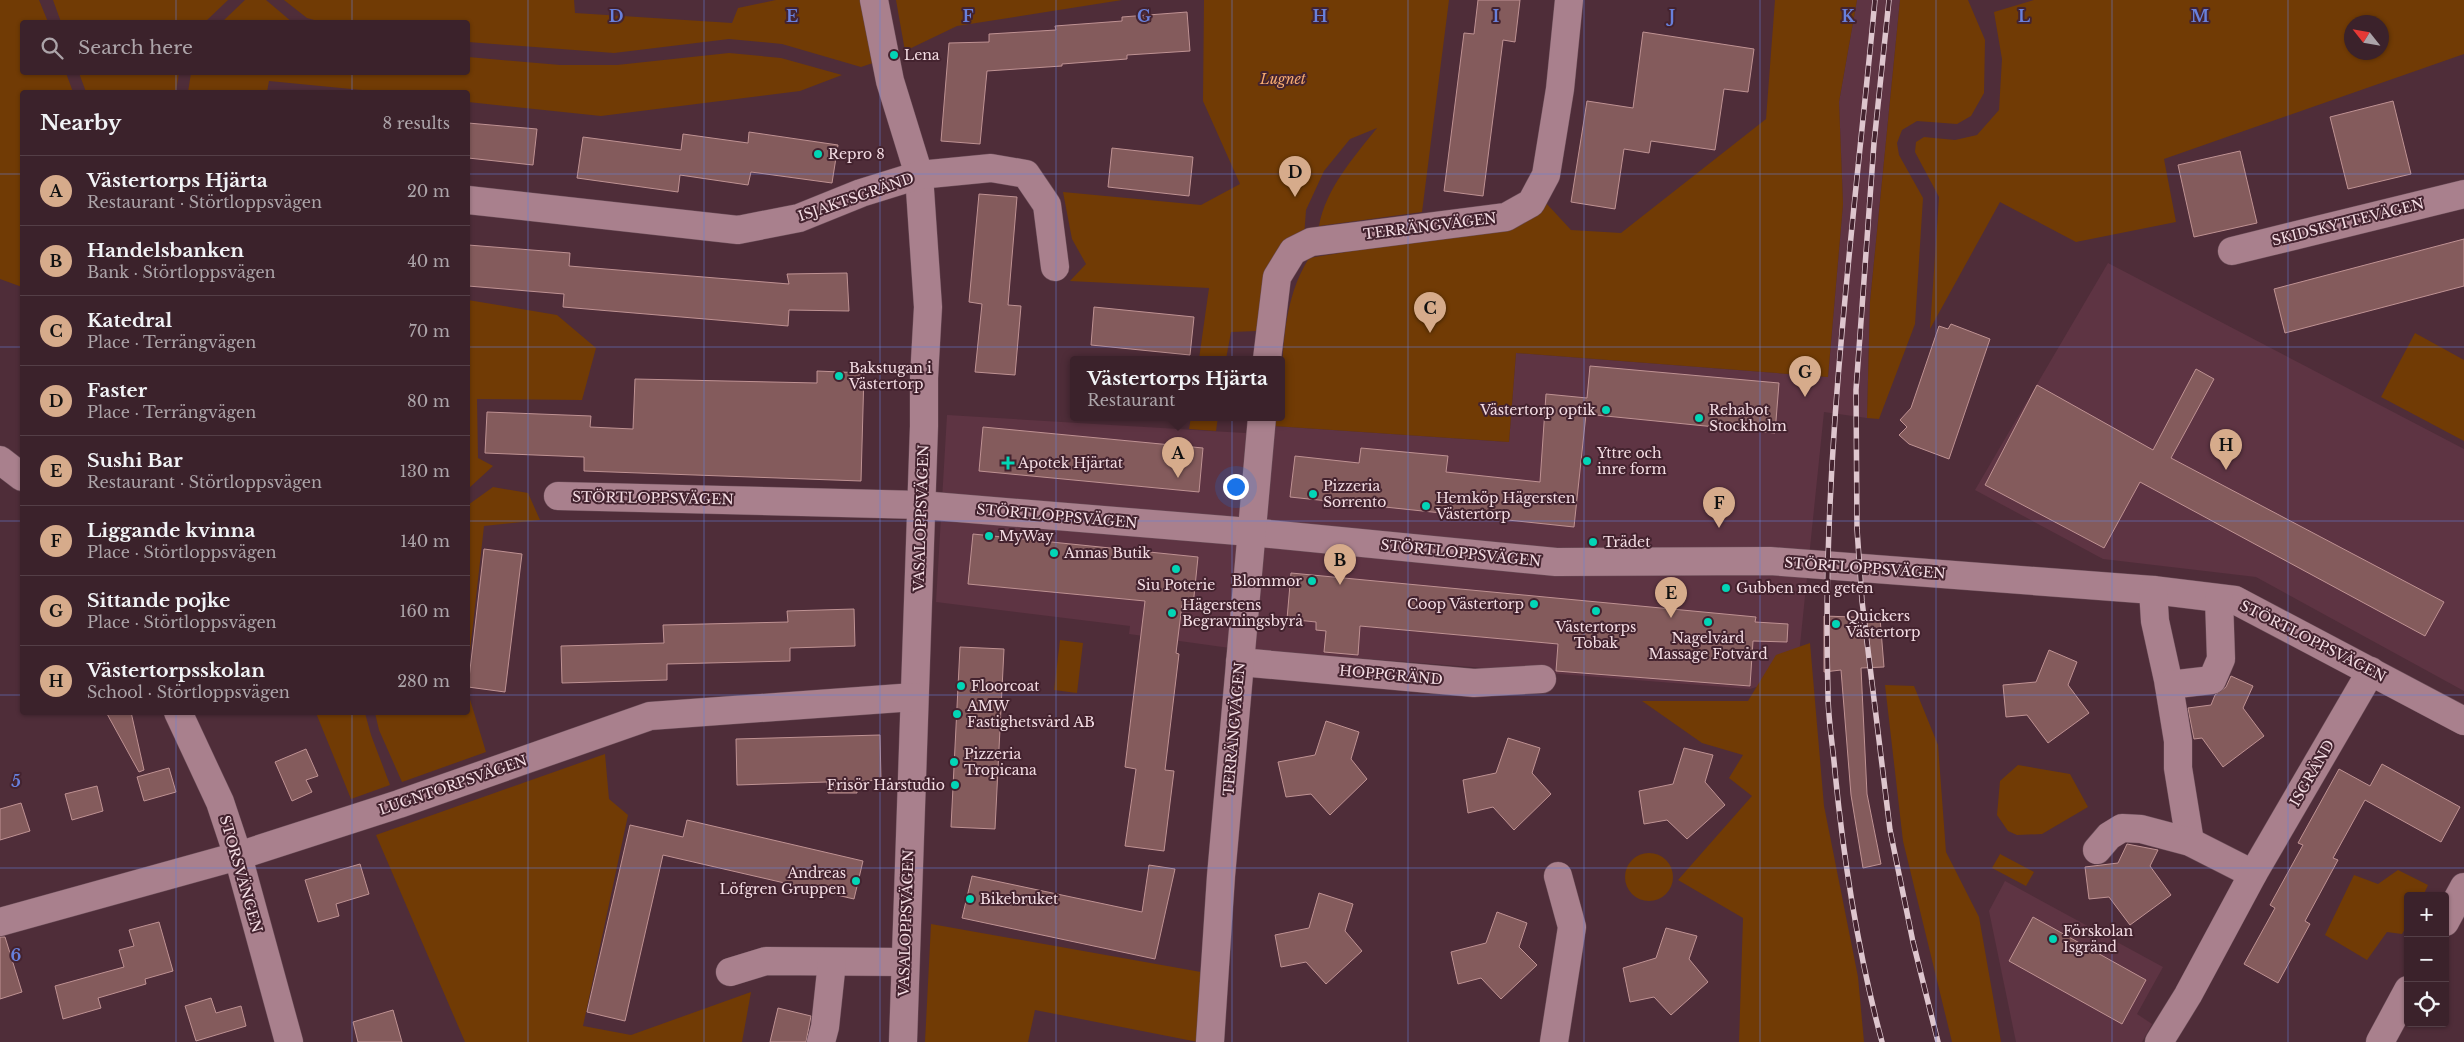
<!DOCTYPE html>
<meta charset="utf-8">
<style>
body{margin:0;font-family:"Libre Baskerville",serif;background:#422a33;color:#f1f3f6}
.controls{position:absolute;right:15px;bottom:15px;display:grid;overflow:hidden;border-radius:5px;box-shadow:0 1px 4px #0004}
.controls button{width:45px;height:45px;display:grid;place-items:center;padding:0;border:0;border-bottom:1px solid #543f47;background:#3b222b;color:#f1f3f6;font:25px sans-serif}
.compass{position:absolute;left:2344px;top:15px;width:45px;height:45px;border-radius:50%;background:#3b222b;box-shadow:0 1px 4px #0004;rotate:301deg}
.you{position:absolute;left:1235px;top:486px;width:18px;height:18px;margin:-12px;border:4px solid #fff;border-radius:50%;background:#1a73e8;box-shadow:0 0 0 8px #1a73e833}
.badge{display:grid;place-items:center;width:32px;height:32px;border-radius:50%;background:#d6ab8b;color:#111;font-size:16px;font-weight:700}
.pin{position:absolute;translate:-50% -41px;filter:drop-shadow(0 1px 2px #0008)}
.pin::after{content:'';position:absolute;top:26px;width:18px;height:15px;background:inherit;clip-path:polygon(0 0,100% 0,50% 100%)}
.popup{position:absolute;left:1070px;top:356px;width:215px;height:65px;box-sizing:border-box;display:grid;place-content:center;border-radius:5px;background:#3b222b;filter:drop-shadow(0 1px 4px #0005);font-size:16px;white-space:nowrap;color:#aca4a9}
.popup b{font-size:19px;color:#f1f3f6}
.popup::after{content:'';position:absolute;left:50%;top:100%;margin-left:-10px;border:10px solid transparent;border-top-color:#3b222b}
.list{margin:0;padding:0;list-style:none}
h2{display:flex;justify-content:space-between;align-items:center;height:65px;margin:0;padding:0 20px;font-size:21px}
h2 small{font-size:16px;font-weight:400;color:#aca4a9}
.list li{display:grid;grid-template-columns:32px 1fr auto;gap:15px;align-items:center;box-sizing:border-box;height:70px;padding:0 20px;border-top:1px solid #543f47}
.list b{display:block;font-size:19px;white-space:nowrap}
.list p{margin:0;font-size:16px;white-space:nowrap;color:#aca4a9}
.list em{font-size:16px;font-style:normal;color:#aca4a9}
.icon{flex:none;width:28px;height:28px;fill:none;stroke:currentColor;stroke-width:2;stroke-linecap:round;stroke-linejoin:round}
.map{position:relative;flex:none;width:2464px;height:1042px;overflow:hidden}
.search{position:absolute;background:#3b222b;box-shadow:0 1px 4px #0004;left:20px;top:20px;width:450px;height:55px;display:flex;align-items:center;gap:12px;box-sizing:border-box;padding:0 18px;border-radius:5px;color:#aca4a9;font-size:19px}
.panel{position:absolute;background:#3b222b;box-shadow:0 1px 4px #0004;left:20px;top:90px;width:450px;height:625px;border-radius:5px}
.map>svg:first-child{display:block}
.built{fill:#5e3443}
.green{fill:#713b05;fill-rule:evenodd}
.building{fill:#845b5c;stroke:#bf9293}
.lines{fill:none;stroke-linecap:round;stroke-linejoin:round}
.minor-casing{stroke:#6a4c57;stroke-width:29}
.minor{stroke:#a9808d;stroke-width:28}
.rail-casing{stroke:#dec6ce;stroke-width:5.5}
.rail{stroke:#44232f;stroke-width:4;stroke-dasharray:11;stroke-linecap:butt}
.grid{fill:none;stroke:#6880dc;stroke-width:1;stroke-opacity:0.55}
.poi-dot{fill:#02d5b6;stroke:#44232f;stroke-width:2}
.labels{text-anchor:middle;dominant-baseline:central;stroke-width:4;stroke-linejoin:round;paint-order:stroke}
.poi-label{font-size:14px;fill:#f4dde4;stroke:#44232f;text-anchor:start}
.park-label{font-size:14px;font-style:italic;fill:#f7ab71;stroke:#44232f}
.street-label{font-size:14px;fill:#f4dde4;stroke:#44232f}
.grid-label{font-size:16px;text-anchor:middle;font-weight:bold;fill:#6880dc;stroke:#44232f;stroke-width:4;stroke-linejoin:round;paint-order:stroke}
</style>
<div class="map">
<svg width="2464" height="1042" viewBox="0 0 2464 1042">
<rect width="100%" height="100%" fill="#4f2d39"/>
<g class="built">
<polygon points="1857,0 1900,0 1870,302 1867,418 1824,412 1797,674 1750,689 1230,648 1129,634 1130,626 936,602 947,415 1261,434 1274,426 1509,442 1516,353 1828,377 1843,204 1839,102"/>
<polygon points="2108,263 2464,449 2464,691 2256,577 2103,559 1975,490"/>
<polygon points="2005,881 2163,967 2137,1014 2152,1024 2142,1042 2016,1042 1989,911"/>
</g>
<g class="green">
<polygon points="0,0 39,0 48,22 22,22 22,72 66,73 73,92 22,92 22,287 0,279"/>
<polygon points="53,0 228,0 205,22 61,22"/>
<polygon points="245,0 266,0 292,22 222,22"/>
<polygon points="284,0 574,0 575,13 732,23 738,8 776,0 863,0 873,63 861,67 782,44 729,39 614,53 468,42 468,22 321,22 307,18"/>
<polygon points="896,0 1122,0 957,26 905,51"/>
<path d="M 1204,0 L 1449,0 L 1422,212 L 1319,226 C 1326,188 1354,157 1377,128 L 1350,139 L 1324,171 L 1306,210 L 1304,237 L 1257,331 L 1231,332 L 1226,359 L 1199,359 L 1209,288 L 1070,281 L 1086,264 L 1072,239 L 1063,192 L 1201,205 L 1240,184 L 1203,101 Z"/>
<path d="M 1775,0 L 1857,0 L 1839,102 L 1843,204 L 1828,377 L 1516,353 L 1509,442 L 1274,426 L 1275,417 L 1282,417 C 1282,364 1280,304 1309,258 L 1513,225 L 1546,203 L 1571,230 L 1621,233 L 1766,119 Z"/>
<polygon points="1900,0 1968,0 1985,40 1984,93 1971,116 1957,124 1917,121 1902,130 1897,143 1899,155 1923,198 1915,324 1879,419 1867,418 1870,302"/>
<path d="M 2034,0 L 2464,0 L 2464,54 L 2164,159 L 2176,222 L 2076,242 L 2000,202 L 1930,329 L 1939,197 L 1915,152 L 1916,142 L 1924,137 L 1955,140 L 1977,135 L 1999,110 L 2002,59 L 1994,12 ZM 2352,22 L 2382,22 L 2382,52 L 2352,52 Z"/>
<polygon points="729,53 781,58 842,75 800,91 601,116 468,102 468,92 382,92 269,81 267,92 188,92 191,73 468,72 468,57 560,65 617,65"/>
<polygon points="79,73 79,72 179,73 176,92 86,92"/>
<polygon points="468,300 557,315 596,348 582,400 477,399 478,458 493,466 468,489"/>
<polygon points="2415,333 2464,360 2464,441 2381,397"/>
<polygon points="1191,417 1218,417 1216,431 1189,429"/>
<polygon points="493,487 528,493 540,520 484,526 468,669 468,505"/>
<polygon points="1060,640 1083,643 1077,693 1054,690"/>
<polygon points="1810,643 1824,806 1858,977 1864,1042 1739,1042 1743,918 1678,880 1752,796 1729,778 1743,755 1702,743 1642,701 1748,701 1776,655"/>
<polygon points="1885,685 1914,686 1938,745 1946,852 1979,917 2001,1042 1952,1042 1903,841"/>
<polygon points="468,693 486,752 402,782 379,730 375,713 468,712"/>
<polygon points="316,713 365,713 371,735 390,785 351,799"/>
<polygon points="605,754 609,799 628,815 583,1026 631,1035 751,992 742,1042 465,1042 376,835"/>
<polygon points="2018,765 2070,774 2088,807 2042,834 2017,835 2008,831 1997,815 2000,781"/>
<circle cx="1649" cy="877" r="24"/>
<polygon points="2000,854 2034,872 2026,886 1992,868"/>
<polygon points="2398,870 2428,885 2423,896 2408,896 2408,924 2402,934 2387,932 2367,960 2325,935 2354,875 2378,884"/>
<polygon points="931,924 1201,972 1198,1042 1035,1010 1028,1042 925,1042"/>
</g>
<g class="building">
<polygon points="1478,0 1520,0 1515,42 1503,40 1483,196 1444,191 1464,33 1474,34"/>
<polygon points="1187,12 1190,51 1127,55 1127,59 1062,64 1062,66 987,71 980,144 941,141 949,43 989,42 989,34 1056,30 1055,26 1122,21 1122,17"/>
<polygon points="1643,32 1754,49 1748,92 1724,89 1715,150 1651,141 1649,153 1624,149 1615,209 1571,202 1587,101 1633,108"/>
<polygon points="2393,101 2411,174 2348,189 2330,117"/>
<polygon points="468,123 537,129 533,165 468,158"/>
<polygon points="749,132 838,145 832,183 751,172 748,185 680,175 678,192 577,178 583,137 681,150 683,134 748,143"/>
<polygon points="1112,148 1193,157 1189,196 1108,187"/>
<polygon points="2240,151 2257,223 2194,237 2178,165"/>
<polygon points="979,194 1017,197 1008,305 1021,306 1015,375 975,372 982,304 969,302"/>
<polygon points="2464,239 2464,286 2285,333 2274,289"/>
<polygon points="468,245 570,253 569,266 789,284 787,274 847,273 849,311 789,310 788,326 563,307 564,294 468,286"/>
<polygon points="1094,307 1194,317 1190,355 1091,345"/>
<polygon points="1951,324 1990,339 1949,459 1909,444 1899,435 1907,427 1900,420 1911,408 1939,326 1948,329"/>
<polygon points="1590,366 1779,383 1775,433 1586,414 1574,527 1290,497 1295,456 1359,463 1361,448 1448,456 1446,472 1540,482 1546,394 1587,398"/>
<polygon points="2196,369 2214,379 2171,458 2444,602 2425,636 2140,482 2104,548 1985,485 2037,385 2153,450"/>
<polygon points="817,371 864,373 861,481 584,471 584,457 485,453 487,412 591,416 590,427 633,429 635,379 817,383"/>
<polygon points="983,427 1203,448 1199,492 979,471"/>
<polygon points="973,534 1198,557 1193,606 1182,605 1176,653 1179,654 1165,770 1174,771 1164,851 1125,846 1136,769 1125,767 1145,601 968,584"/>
<polygon points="484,549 522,554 505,692 468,687"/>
<polygon points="1291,573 1756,617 1755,622 1788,624 1787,642 1753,641 1750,686 1556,671 1558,644 1360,626 1358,655 1324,652 1326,631 1316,630 1316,622 1287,619"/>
<polygon points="854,609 855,646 790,648 790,661 667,664 667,680 562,683 561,646 664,643 663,625 788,622 787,611"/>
<polygon points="1824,616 1880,618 1884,667 1861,668 1867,794 1881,864 1863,868 1851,795 1841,670 1824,672"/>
<polygon points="960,647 1004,649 995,829 951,827"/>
<polygon points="2049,650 2077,662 2068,685 2089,713 2048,743 2027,715 2006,717 2003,685 2036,682"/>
<polygon points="2231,676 2253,686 2243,708 2264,736 2223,767 2202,738 2194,739 2188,708 2211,705 2215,695 2226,687"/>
<polygon points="106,712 131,712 144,770 139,772"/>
<polygon points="1326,721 1359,732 1351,759 1367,779 1330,815 1311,794 1286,797 1278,762 1315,755"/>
<polygon points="880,735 881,780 857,781 857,793 828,793 827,782 737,785 736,739"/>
<polygon points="1508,738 1540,748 1532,773 1551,794 1514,830 1493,807 1468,813 1463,780 1496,773"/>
<polygon points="1684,748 1713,755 1705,782 1725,805 1687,839 1667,820 1644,824 1639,791 1673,784"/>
<polygon points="306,749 318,776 306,780 312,792 292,801 275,762"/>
<polygon points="2382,764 2460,807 2441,842 2365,800 2333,858 2338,860 2305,921 2310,924 2278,983 2244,964 2275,908 2270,905 2303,845 2298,843 2339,769 2370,786"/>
<polygon points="169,768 176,792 144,801 137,777"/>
<polygon points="97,786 103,811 72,820 65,794"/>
<polygon points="21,803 30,831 0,840 0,809"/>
<polygon points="687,820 863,861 854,899 663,855 625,1021 587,1012 630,825 683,837"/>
<polygon points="2127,844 2158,850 2150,866 2171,895 2130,925 2109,897 2089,899 2085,867 2118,863"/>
<polygon points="360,864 369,894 336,904 339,916 318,922 305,880"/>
<polygon points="1149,865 1175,869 1155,959 962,918 972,876 1142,912"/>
<polygon points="1319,893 1353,904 1345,931 1362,951 1326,984 1306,962 1281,967 1275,935 1309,928"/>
<polygon points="1497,912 1527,923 1519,947 1537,965 1501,999 1481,978 1458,984 1451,952 1486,943"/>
<polygon points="2033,917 2146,980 2122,1024 2009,961"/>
<polygon points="159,922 173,971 145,979 146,984 98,998 101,1008 63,1019 55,986 124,967 119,950 134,946 129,930"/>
<polygon points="1666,928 1697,936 1689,959 1708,982 1671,1015 1654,997 1630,1002 1623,968 1656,958"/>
<polygon points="0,937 5,937 22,992 0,999"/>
<polygon points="211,998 216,1013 241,1006 246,1026 196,1041 185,1006"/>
<polygon points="778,1008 811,1016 806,1042 770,1042"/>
<polygon points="393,1010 402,1042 358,1042 353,1022"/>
</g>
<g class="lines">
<defs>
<g id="minor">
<polyline points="874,0 890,81 919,175 928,307 924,378 924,426 903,1042"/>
<polyline points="468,200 738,230 799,218 861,193 919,175 991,168 1026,174 1047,205 1055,267"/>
<polyline points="2232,251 2464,194"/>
<polyline points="1267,359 1277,277 1293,251 1311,242 1506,217 1531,203 1546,175 1560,89 1569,0"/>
<polyline points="0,460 22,477"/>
<polyline points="558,496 921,505 1250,532 1556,562 1770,561 2153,590 2235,600 2464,721"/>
<polyline points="2153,590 2155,621 2168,680 2178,741 2178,768 2190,842"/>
<polyline points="1240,662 1474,683 1542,679"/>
<polyline points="2169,685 2212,680 2221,659 2219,599"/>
<polyline points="178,712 220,802 238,856 289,1042"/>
<polyline points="2097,850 2109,836 2122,828 2141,829 2190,842 2253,874"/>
<polyline points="0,922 238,856 399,804 650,716 914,697"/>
<polyline points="2445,922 2464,887"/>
<polyline points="730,972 766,961 904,962"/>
<polyline points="821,1042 825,1027 832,962"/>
<polyline points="1210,1042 1221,876 1262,417"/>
<polyline points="1554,1042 1572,927 1558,876"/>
<polyline points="2159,1042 2188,995 2253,874 2371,671"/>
<polyline points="2380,1042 2408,990"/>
</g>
</defs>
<use href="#minor" class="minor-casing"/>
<use href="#minor" class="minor"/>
<defs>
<g id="rail">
<path d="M 1875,0 C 1853,231 1821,461 1828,694 C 1828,720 1833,746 1835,772 C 1844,863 1858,953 1882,1042"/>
<polyline points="1889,0 1874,143 1856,390 1857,529 1862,601 1890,830 1913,942 1938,1042"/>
</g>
</defs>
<use href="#rail" class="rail-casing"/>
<use href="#rail" class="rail"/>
</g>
<path class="grid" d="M 176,0 L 176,22M 352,0 L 352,22M 528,0 L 528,1042M 704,0 L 704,1042M 880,0 L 880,1042M 1056,0 L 1056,1042M 1232,0 L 1232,1042M 1408,0 L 1408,1042M 1584,0 L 1584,1042M 1760,0 L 1760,1042M 1936,0 L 1936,1042M 2112,0 L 2112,1042M 2288,0 L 2288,1042M 176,72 L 176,92M 352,72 L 352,92M 0,174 L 22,174M 468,174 L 2464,174M 0,347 L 22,347M 468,347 L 2464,347M 0,521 L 22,521M 468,521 L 2464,521M 0,695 L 22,695M 468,695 L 2464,695M 176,712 L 176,1042M 352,712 L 352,1042M 0,868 L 2464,868"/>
<g class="poi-dot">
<circle cx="894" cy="55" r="5"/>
<circle cx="818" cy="154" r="5"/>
<circle cx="839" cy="376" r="5"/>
<circle cx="1606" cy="410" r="5"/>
<circle cx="1699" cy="418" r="5"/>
<circle cx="1587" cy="461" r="5"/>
<path d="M1005.5 455.5h5v5h5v5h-5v5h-5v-5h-5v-5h5z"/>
<circle cx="1313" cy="494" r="5"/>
<circle cx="1426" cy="506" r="5"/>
<circle cx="989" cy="536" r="5"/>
<circle cx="1593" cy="542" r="5"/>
<circle cx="1054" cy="553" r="5"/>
<circle cx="1176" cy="569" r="5"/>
<circle cx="1312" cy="581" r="5"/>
<circle cx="1726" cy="588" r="5"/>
<circle cx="1534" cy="604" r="5"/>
<circle cx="1596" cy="611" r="5"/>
<circle cx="1172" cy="613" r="5"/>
<circle cx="1708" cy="622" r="5"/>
<circle cx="1836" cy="624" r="5"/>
<circle cx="961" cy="686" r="5"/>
<circle cx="957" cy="714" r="5"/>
<circle cx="954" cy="762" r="5"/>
<circle cx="955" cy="785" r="5"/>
<circle cx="856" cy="881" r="5"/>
<circle cx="970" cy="899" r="5"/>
<circle cx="2053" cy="939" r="5"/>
</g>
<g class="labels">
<g class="poi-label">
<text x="904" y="55">Lena</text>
<text x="828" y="154">Repro 8</text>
<text x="849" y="368">Bakstugan i<tspan x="849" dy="16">Västertorp</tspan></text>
<text x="1596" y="410" text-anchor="end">Västertorp optik</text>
<text x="1709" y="410">Rehabot<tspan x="1709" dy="16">Stockholm</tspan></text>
<text x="1597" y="453">Yttre och<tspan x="1597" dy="16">inre form</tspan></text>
<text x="1018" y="463">Apotek Hjärtat</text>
<text x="1323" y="486">Pizzeria<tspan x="1323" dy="16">Sorrento</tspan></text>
<text x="1436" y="498">Hemköp Hägersten<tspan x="1436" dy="16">Västertorp</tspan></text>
<text x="999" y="536">MyWay</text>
<text x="1603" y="542">Trädet</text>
<text x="1064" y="553">Annas Butik</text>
<text x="1302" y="581" text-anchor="end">Blommor</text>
<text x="1176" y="585" text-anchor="middle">Siu Poterie</text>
<text x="1736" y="588">Gubben med geten</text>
<text x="1524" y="604" text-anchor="end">Coop Västertorp</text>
<text x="1182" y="605">Hägerstens<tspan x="1182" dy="16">Begravningsbyrå</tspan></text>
<text x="1846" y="616">Quickers<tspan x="1846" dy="16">Västertorp</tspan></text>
<text x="1596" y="627" text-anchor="middle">Västertorps<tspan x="1596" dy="16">Tobak</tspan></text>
<text x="1708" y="638" text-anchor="middle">Nagelvård<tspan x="1708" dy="16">Massage Fotvård</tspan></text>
<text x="971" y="686">Floorcoat</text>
<text x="967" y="706">AMW<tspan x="967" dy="16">Fastighetsvård AB</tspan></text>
<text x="964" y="754">Pizzeria<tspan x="964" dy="16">Tropicana</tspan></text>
<text x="945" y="785" text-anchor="end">Frisör Hårstudio</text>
<text x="846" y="873" text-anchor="end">Andreas<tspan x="846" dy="16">Löfgren Gruppen</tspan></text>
<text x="980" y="899">Bikebruket</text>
<text x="2063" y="931">Förskolan<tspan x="2063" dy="16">Isgränd</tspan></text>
</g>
<g class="park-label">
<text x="1283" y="79">Lugnet</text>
</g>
<g class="street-label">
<text transform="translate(856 197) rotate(-19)">ISJAKTSGRÄND</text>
<text transform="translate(2348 222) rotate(-14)">SKIDSKYTTEVÄGEN</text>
<text transform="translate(1430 226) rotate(-7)">TERRÄNGVÄGEN</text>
<text transform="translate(653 498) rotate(1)">STÖRTLOPPSVÄGEN</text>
<text transform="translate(1057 516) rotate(5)">STÖRTLOPPSVÄGEN</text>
<text transform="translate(921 518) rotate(-88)">VASALOPPSVÄGEN</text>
<text transform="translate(1461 553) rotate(6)">STÖRTLOPPSVÄGEN</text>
<text transform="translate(1865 568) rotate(4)">STÖRTLOPPSVÄGEN</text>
<text transform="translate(2313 641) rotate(27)">STÖRTLOPPSVÄGEN</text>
<text transform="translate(1391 675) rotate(5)">HOPPGRÄND</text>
<text transform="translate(1234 729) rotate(-85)">TERRÄNGVÄGEN</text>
<text transform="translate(2312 773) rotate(-60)">ISGRÄND</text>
<text transform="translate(453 785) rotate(-19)">LUGNTORPSVÄGEN</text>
<text transform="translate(241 874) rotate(74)">STORSVÄNGEN</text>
<text transform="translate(906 923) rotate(-88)">VASALOPPSVÄGEN</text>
</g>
</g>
<g class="grid-label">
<text x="616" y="22">D</text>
<text x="792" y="22">E</text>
<text x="968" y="22">F</text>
<text x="1144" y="22">G</text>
<text x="1320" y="22">H</text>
<text x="1496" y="22">I</text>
<text x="1672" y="22">J</text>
<text x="1848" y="22">K</text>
<text x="2024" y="22">L</text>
<text x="2200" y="22">M</text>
<text x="16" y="787">5</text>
<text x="16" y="961">6</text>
</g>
</svg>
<div class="controls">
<button>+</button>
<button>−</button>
<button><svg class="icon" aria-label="locate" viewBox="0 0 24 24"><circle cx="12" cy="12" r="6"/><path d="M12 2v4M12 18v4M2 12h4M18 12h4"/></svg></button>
</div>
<svg class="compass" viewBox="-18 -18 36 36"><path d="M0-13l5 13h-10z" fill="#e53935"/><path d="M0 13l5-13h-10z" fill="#aca4a9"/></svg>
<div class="you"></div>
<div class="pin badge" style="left:1178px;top:478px">A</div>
<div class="popup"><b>Västertorps Hjärta</b>Restaurant</div>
<div class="pin badge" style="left:1340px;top:585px">B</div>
<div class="pin badge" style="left:1430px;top:333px">C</div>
<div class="pin badge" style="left:1295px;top:197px">D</div>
<div class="pin badge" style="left:1671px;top:618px">E</div>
<div class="pin badge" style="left:1719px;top:528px">F</div>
<div class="pin badge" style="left:1805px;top:397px">G</div>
<div class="pin badge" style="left:2226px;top:470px">H</div>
<div class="search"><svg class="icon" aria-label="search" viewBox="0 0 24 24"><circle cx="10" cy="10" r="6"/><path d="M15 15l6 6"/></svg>Search here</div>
<section class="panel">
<h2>Nearby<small>8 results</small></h2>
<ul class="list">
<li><span class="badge">A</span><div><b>Västertorps Hjärta</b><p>Restaurant · Störtloppsvägen</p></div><em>20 m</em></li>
<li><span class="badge">B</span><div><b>Handelsbanken</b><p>Bank · Störtloppsvägen</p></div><em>40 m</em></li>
<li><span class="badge">C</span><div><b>Katedral</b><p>Place · Terrängvägen</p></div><em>70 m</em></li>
<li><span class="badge">D</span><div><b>Faster</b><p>Place · Terrängvägen</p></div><em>80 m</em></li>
<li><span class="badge">E</span><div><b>Sushi Bar</b><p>Restaurant · Störtloppsvägen</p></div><em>130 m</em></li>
<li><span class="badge">F</span><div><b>Liggande kvinna</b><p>Place · Störtloppsvägen</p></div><em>140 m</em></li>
<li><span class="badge">G</span><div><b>Sittande pojke</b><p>Place · Störtloppsvägen</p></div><em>160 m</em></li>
<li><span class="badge">H</span><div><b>Västertorpsskolan</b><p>School · Störtloppsvägen</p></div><em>280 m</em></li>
</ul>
</section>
</div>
